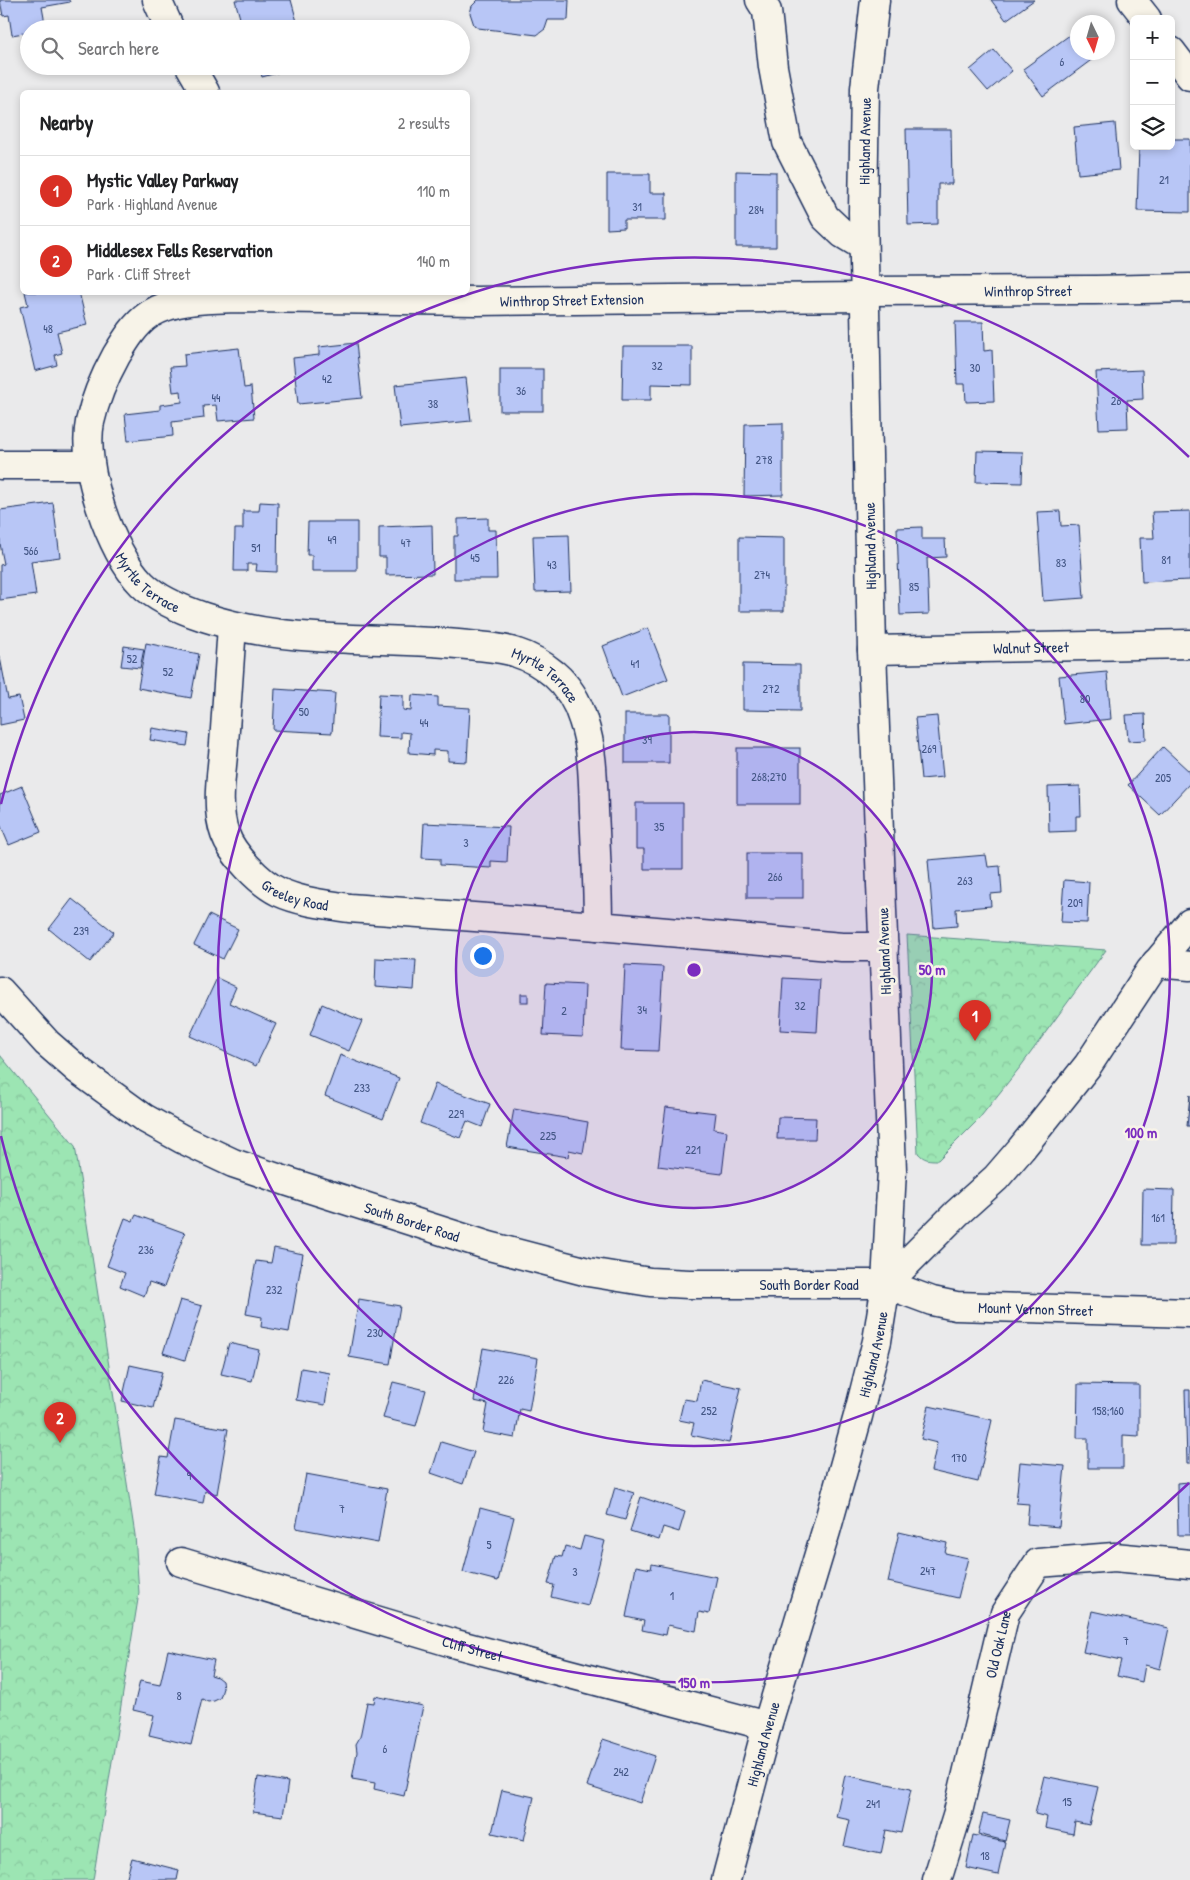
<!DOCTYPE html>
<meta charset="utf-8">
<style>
body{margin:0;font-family:"Patrick Hand",sans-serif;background:#f2f2f2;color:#202124}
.controls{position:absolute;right:15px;top:15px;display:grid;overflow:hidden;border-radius:8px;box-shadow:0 2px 8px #0003}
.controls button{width:45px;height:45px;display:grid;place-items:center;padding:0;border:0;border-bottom:1px solid #e0e0e0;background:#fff;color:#202124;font:25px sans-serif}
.compass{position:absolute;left:1070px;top:15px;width:45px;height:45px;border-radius:50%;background:#fff;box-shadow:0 2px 8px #0003;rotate:175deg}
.you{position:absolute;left:482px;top:955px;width:18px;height:18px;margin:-12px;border:4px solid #fff;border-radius:50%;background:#1a73e8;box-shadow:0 0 0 8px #1a73e833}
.badge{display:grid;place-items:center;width:32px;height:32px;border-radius:50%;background:#d93025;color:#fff;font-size:16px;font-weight:700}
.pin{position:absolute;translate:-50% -41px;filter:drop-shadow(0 1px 2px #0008)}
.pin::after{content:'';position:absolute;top:26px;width:18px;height:15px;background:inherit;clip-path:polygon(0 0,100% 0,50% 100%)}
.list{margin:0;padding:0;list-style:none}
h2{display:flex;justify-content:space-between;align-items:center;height:65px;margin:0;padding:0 20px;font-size:21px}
h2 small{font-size:16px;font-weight:400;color:#757577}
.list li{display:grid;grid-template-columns:32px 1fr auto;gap:15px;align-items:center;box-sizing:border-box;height:70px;padding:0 20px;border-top:1px solid #e0e0e0}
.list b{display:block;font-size:19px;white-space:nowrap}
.list p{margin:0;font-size:16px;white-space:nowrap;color:#757577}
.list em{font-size:16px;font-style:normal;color:#757577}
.icon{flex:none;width:28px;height:28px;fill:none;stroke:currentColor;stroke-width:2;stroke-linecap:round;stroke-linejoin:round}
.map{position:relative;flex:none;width:1190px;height:1880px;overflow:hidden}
.search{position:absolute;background:#fff;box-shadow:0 2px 8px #0003;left:20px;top:20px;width:450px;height:55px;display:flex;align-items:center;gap:12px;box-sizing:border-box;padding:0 18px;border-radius:28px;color:#757577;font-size:19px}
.panel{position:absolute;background:#fff;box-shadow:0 2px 8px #0003;left:20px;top:90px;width:450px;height:205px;border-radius:8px}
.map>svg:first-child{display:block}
.park{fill:url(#park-crowns);stroke:#5c8a88}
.building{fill:#b8c6f6;stroke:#1b2f5e}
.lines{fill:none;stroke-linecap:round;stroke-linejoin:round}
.minor-casing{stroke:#1b2f5e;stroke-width:31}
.major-casing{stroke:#1b2f5e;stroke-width:31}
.minor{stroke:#f7f3e8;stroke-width:28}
.major{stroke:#f7f3e8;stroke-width:28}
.ring{fill:none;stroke:#7b2cbf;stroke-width:2.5}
.labels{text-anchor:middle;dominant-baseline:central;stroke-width:5;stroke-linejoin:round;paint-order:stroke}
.number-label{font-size:12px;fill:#425584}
.street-label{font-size:15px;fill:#1b2f5e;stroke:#f7f3e8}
.centre{fill:#7b2cbf;stroke:#f7f3e8;stroke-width:2.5}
.ring-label{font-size:15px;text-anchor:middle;font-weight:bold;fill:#7b2cbf;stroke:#f7f3e8;stroke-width:5;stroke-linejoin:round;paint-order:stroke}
</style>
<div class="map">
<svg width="1190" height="1880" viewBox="0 0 1190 1880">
<defs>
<pattern id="park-crowns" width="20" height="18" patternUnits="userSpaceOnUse" patternTransform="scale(1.25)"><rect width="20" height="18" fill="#9ce5b3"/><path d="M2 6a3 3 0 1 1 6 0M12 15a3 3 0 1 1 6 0" fill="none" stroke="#86c59c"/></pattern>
</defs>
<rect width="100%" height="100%" fill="#eaeaeb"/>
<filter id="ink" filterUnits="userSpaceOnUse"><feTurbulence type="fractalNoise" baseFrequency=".02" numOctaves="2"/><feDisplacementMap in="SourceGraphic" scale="10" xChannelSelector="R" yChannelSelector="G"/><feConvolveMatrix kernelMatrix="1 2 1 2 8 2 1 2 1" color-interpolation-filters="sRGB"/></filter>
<g filter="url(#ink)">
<g class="park">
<path d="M 907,935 L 1106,950 L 1021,1066 L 978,1120 L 938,1160 C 929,1160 924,1160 918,1153 Z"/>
<polygon points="0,1055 75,1146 135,1535 139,1593 93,1880 0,1880"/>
</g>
<g class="building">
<polygon points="0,0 69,0 70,2 42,7 46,29 29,29 29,32 12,35 9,15 3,16"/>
<polygon points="235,0 291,0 299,29 243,29"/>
<polygon points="478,0 569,0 568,20 548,20 545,29 537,35 478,28 474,25 470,13 472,6"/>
<polygon points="991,0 1034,0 1006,20"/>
<polygon points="1078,29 1078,52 1102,52 1043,96 1023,69"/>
<polygon points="994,50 1012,71 988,91 970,70"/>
<polygon points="259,66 302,66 262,77"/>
<polygon points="1115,123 1119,170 1078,174 1074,127"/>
<polygon points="906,129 951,129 952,184 938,184 938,224 908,225"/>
<polygon points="1171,139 1190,139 1190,212 1137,211 1139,146 1171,146"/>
<polygon points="736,171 776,172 776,247 736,247"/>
<polygon points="607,174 650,174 650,193 666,193 666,220 624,220 624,228 607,229"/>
<polygon points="25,292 79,292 87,325 57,332 62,353 55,355 57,365 35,371 20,307 28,305"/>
<polygon points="955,322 983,322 984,351 992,350 994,401 966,402 965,384 957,384"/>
<polygon points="356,343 362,398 298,404 293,358 319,355 319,347"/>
<polygon points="623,346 692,346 692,385 651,384 651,400 622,400"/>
<polygon points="239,348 244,388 251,387 254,418 218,421 216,405 203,406 204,418 172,422 173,436 128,441 125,414 160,410 160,405 182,402 181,391 173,392 170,367 185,366 184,354"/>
<rect x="500" y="369" width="43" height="42"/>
<polygon points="1142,370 1143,399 1127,400 1128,428 1099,429 1096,372"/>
<polygon points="466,378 471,421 400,428 395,385"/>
<polygon points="783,423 783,495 744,496 745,424"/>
<polygon points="977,451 1023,452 1022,483 976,482"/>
<polygon points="260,502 278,503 277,572 256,571 257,564 247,564 247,571 234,571 235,529 243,529 243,511 259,511"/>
<polygon points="53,503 60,557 31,561 36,595 0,600 0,565 4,564 0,544 0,510"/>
<polygon points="1060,511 1061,526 1079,525 1084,598 1043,601 1037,512"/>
<polygon points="1190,511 1190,580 1142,582 1140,538 1154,538 1152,512"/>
<polygon points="488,518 488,530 496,530 497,579 454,579 454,536 458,536 458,519"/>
<polygon points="308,522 357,522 357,571 312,571 312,555 307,555"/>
<polygon points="432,525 433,574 386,575 386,557 379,557 379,527"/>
<polygon points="922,527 922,539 945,539 946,557 927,558 929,614 900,615 897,528"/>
<polygon points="569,535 571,591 535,592 533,536"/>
<polygon points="739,537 784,538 784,611 739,611"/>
<polygon points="648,628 668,679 622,697 603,646"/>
<polygon points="146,643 199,654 191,698 138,688"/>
<polygon points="124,646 144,649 140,668 121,666"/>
<polygon points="0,657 8,699 19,697 24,720 0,725"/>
<polygon points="743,664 800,665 800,711 743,710"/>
<polygon points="1107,672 1111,719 1064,724 1059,676"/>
<polygon points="275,689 335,693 332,733 273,730"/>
<polygon points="379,694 403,695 403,710 411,711 412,695 438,697 438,706 470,708 467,762 448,761 448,751 433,750 433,755 409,753 410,733 401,732 401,738 377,737"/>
<rect x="625" y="714" width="44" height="49"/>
<polygon points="1145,714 1146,740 1128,741 1126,715"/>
<polygon points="937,716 943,777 921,779 915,718"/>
<polygon points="152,728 189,734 187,746 150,740"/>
<polygon points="1163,747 1190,772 1190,783 1160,815 1128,785"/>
<rect x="737" y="748" width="63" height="56"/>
<polygon points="22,786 41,832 9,845 0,824 0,795"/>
<polygon points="1080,786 1081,816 1076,816 1076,831 1049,832 1048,787"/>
<polygon points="636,803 683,803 683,869 644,869 644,849 636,849"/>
<polygon points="424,823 509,827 507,862 491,861 491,868 440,865 440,859 422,858"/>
<rect x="747" y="853" width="56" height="45"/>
<polygon points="986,855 988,867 1000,866 1002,893 990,894 991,906 956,909 957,926 934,928 928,860"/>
<polygon points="1064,880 1089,882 1087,923 1061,922"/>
<polygon points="72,899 114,932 90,962 49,929"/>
<polygon points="209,915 238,929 223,959 194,945"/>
<polygon points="376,958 416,960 414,990 375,987"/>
<polygon points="625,965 663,967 658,1051 621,1050"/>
<polygon points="217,978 236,987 229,1003 276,1024 256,1066 190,1036"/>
<polygon points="783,978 820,980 817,1032 780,1030"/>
<polygon points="546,983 585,985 583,1037 543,1035"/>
<rect x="521" y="994" width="7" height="8"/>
<polygon points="322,1004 362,1021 349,1051 310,1035"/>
<polygon points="340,1055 399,1078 383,1119 325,1096"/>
<polygon points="435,1084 490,1104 482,1127 467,1121 460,1138 420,1123"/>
<polygon points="1190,1095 1190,1126 1187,1126"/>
<polygon points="666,1107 716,1113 714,1129 727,1131 722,1174 658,1166"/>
<polygon points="514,1109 588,1122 583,1153 569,1150 568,1157 507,1147"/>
<polygon points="778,1117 816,1118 815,1139 777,1139"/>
<polygon points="1143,1189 1174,1190 1173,1245 1142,1245"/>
<polygon points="136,1215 185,1233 164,1287 149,1282 144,1296 120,1286 125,1273 107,1266 125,1218 133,1221"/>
<polygon points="274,1248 303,1254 289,1332 261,1327 262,1317 246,1314 256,1261 271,1263"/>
<polygon points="359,1299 400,1306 390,1364 349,1357"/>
<polygon points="180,1300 202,1306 185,1360 163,1353"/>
<polygon points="229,1343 259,1350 252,1381 221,1374"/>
<polygon points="483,1348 538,1358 529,1411 520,1409 515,1438 483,1432 488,1404 474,1401"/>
<polygon points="130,1365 162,1372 153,1408 122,1401"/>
<polygon points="301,1368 330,1373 325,1405 296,1400"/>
<polygon points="701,1380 741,1388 729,1443 691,1435 694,1423 679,1420 684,1399 697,1401"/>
<polygon points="393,1382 426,1390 416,1426 383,1418"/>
<polygon points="1078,1384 1139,1385 1139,1436 1123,1435 1123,1468 1088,1468 1088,1438 1077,1438"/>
<polygon points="1185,1390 1190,1390 1190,1463 1187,1463"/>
<polygon points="929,1406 992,1420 978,1482 931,1471 937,1443 921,1439"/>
<polygon points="175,1420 228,1429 217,1494 205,1491 203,1503 154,1494 161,1457 168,1458"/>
<polygon points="441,1442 474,1452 463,1484 431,1473"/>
<polygon points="1020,1462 1065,1466 1059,1527 1027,1524 1029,1504 1016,1503"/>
<polygon points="306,1474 387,1489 378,1543 296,1528"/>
<polygon points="1190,1482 1190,1535 1178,1535 1177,1483"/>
<polygon points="615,1487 634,1493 625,1520 607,1515"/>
<polygon points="641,1497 685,1512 679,1532 663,1527 659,1540 630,1531"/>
<polygon points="480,1508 514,1517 498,1581 463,1572"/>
<polygon points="899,1532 947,1543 945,1553 968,1558 958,1598 888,1582"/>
<polygon points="584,1536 605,1541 588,1606 551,1597 554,1585 548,1584 556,1556 562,1557 565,1546 580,1550"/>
<polygon points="652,1564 717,1577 709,1614 699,1612 696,1631 668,1625 666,1635 642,1630 644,1621 626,1617 636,1566 651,1569"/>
<polygon points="1092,1611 1169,1628 1160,1669 1145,1665 1142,1682 1117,1676 1121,1660 1083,1652"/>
<polygon points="168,1650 214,1660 211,1675 217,1677 222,1681 223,1688 220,1698 214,1701 208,1702 202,1699 191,1745 149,1735 154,1715 133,1710 140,1681 160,1685"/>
<polygon points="375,1696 423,1706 404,1796 374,1789 375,1783 352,1779 357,1752 356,1744 360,1737 367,1702 374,1703"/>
<polygon points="603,1739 655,1756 640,1803 587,1786"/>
<polygon points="845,1775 911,1789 901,1833 886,1830 881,1854 844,1846 850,1820 836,1817"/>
<polygon points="1044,1776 1098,1787 1089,1825 1075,1822 1073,1834 1045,1828 1047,1817 1035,1814"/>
<polygon points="258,1777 288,1782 283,1816 253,1812"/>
<polygon points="502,1790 534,1797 524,1840 492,1833"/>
<polygon points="983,1814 1010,1820 1005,1841 978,1834"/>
<polygon points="973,1835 1005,1842 998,1875 966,1868"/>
<polygon points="132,1858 179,1870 177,1880 126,1880"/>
</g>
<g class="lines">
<defs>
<g id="minor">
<polyline points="157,0 170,29"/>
<polyline points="760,0 767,11 773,67 787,142 825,217 843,234 863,246"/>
<polyline points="1132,0 1147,19"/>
<polyline points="1171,51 1190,76"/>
<polyline points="190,66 205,92"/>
<path id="s1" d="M 864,291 L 1095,290 L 1190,288"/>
<path id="s2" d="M 865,297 L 477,301 L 240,298 C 211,299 175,298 150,314 C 135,324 125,341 116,356 C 105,376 95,399 90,422 C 81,466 110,552 142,584 C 158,600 183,610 204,617 C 241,629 277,635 316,637 C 367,641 418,639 468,645 C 484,647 501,647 517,653 C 530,657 543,665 554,674 C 568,686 578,703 583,720 C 593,749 593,781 594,811 C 596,850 598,888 598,926 L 842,947 L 884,947"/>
<polyline points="0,465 90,465"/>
<path id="s3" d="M 232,626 C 229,665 227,705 224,744 C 222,772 215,807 225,834 C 232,854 260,883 279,892 C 301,902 325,904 349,908 L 598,926"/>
<path id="s4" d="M 872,650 L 1190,644"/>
<polyline points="1156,963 1190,966"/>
<path id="s5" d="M 181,1562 L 456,1644 L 767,1726"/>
<path id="s6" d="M 937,1880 L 958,1812 L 1005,1613 L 1038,1563 L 1114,1557 L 1190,1564"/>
</g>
<g id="major">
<path id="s7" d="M 0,991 L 47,1043 L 78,1070 L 144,1118 L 182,1139 L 233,1163 L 289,1182 L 489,1246 L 588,1272 L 650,1282 L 689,1284 L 886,1284 L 932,1301 L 956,1306 L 1190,1313"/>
<polyline points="886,1284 957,1213 996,1178 1021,1149 1088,1065 1150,971 1190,923"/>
<path id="s8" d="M 726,1880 L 767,1726 L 826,1531 L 858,1416 L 877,1341 L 886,1284 L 892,1170 L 872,650 L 863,212 L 865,88 L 875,0"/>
</g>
</defs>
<use href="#minor" class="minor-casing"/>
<use href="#major" class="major-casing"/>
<use href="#minor" class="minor"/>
<use href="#major" class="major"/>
</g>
</g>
<circle cx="694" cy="970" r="238" fill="#7b2cbf" fill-opacity=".12"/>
<g class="ring">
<circle cx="694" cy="970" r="238"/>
<circle cx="694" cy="970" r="476"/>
<path d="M1189 1483A713 713 0 0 1 1 1136M1 804A713 713 0 0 1 1189 457"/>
</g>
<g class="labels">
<g class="number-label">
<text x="1062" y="61">6</text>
<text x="1164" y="179">21</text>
<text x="637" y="206">31</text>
<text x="756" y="209">284</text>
<text x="48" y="328">48</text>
<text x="657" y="365">32</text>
<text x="975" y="367">30</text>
<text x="327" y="378">42</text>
<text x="521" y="390">36</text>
<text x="216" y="397">44</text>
<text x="1116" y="400">26</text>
<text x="433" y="403">38</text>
<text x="764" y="459">278</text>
<text x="332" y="539">49</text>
<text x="406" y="542">47</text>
<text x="256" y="547">51</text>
<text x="31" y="550">566</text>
<text x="475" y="557">45</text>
<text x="1166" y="559">81</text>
<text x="1061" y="562">83</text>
<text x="552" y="564">43</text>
<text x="762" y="574">274</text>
<text x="914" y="586">85</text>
<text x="132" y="658">52</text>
<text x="635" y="663">41</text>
<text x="168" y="671">52</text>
<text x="771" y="688">272</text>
<text x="1085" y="698">80</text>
<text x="304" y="711">50</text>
<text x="424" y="722">44</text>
<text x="647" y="739">39</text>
<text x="929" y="748">269</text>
<text x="769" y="776">268;270</text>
<text x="1163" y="777">205</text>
<text x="659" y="826">35</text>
<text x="466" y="842">3</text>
<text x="775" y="876">266</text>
<text x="965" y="880">263</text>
<text x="1075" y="902">209</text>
<text x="81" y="930">239</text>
<text x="800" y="1005">32</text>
<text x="642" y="1009">34</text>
<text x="564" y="1010">2</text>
<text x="362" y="1087">233</text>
<text x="456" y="1113">229</text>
<text x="548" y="1135">225</text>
<text x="693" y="1149">221</text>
<text x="1158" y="1217">161</text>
<text x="146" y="1249">236</text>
<text x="274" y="1289">232</text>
<text x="375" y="1332">230</text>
<text x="506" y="1379">226</text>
<text x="709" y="1410">252</text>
<text x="1108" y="1410">158;160</text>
<text x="959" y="1457">170</text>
<text x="189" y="1475">9</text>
<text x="342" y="1508">7</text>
<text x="489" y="1544">5</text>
<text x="928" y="1570">247</text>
<text x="575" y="1571">3</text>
<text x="672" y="1595">1</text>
<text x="1126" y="1640">7</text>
<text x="179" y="1695">8</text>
<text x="385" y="1748">6</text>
<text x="621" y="1771">242</text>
<text x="1067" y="1801">15</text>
<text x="873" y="1803">241</text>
<text x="985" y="1855">18</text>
</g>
<g class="street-label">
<text stroke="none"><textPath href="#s8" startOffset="1761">Highland Avenue</textPath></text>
<text stroke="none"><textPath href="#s1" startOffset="164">Winthrop Street</textPath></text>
<text transform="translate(572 300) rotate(-1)">Winthrop Street Extension</text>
<text transform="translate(870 546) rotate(-91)">Highland Avenue</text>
<text stroke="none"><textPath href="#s2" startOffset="1021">Myrtle Terrace</textPath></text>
<text stroke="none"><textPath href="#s4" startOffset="159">Walnut Street</textPath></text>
<text stroke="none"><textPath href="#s2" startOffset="1441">Myrtle Terrace</textPath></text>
<text stroke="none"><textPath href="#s3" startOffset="306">Greeley Road</textPath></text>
<text transform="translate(884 951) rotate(-92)">Highland Avenue</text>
<text stroke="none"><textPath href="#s7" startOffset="481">South Border Road</textPath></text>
<text stroke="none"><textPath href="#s7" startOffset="886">South Border Road</textPath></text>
<text stroke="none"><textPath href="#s7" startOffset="1116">Mount Vernon Street</textPath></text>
<text stroke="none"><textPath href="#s8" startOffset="546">Highland Avenue</textPath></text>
<text stroke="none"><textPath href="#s6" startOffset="244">Old Oak Lane</textPath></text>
<text stroke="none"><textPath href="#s5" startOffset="304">Cliff Street</textPath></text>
<text stroke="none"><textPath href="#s8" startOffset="141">Highland Avenue</textPath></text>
</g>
</g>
<circle cx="694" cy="970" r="8" class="centre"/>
<g class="ring-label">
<text x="932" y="975">50 m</text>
<text x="1141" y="1138">100 m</text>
<text x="694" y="1688">150 m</text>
</g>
</svg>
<div class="controls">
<button>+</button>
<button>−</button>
<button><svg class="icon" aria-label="layers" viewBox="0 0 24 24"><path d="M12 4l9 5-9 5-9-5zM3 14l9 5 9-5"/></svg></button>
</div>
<svg class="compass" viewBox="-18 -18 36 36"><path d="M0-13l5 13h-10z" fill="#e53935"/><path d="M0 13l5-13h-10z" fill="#757577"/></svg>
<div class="you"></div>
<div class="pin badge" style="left:975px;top:1041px">1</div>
<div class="pin badge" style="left:60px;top:1443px">2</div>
<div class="search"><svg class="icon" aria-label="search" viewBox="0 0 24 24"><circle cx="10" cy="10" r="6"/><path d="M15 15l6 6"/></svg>Search here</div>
<section class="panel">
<h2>Nearby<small>2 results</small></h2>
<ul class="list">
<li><span class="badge">1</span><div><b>Mystic Valley Parkway</b><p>Park · Highland Avenue</p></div><em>110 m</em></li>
<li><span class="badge">2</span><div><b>Middlesex Fells Reservation</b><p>Park · Cliff Street</p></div><em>140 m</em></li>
</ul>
</section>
</div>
